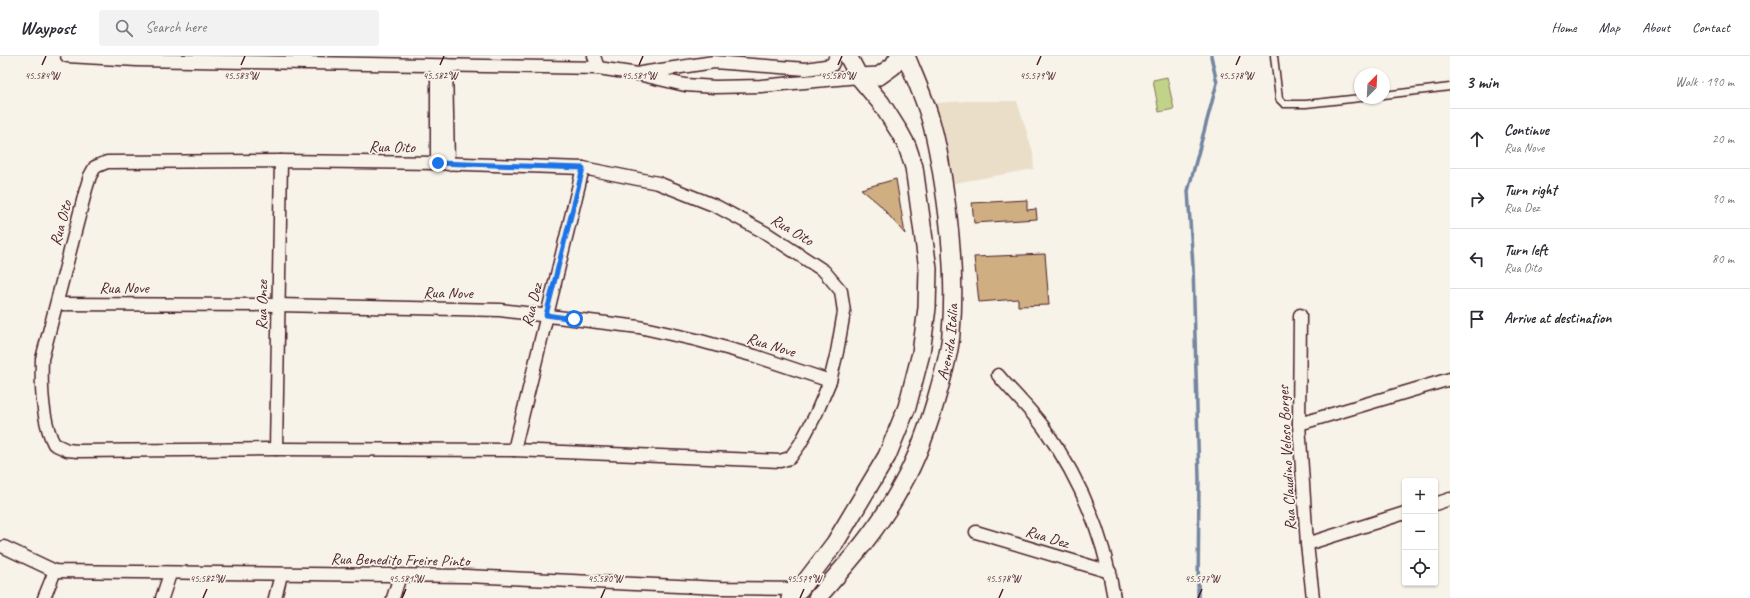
<!DOCTYPE html>
<meta charset="utf-8">
<style>
body{margin:0;font-family:Caveat,sans-serif;background:#f2f2f3;color:#2b2b33}
.controls{position:absolute;right:12px;bottom:12px;display:grid;overflow:hidden;border-radius:4px;box-shadow:0 1px 3px #0004}
.controls button{width:36px;height:36px;display:grid;place-items:center;padding:0;border:0;border-bottom:1px solid #e1e1e2;background:#fff;color:#2b2b33;font:20px sans-serif}
.compass{position:absolute;left:1354px;top:12px;width:36px;height:36px;border-radius:50%;background:#fff;box-shadow:0 1px 3px #0004;rotate:24deg}
.stop{position:absolute;width:12px;height:12px;margin:-9px;border:3px solid #1a73e8;border-radius:50%;background:#fff}
.stop.end{background:#1a73e8;border-color:#fff;box-shadow:0 1px 4px #0008}
.list{margin:0;padding:0;list-style:none}
h2{display:flex;justify-content:space-between;align-items:center;height:52px;margin:0;padding:0 16px;font-size:17px}
h2 small{font-size:13px;font-weight:400;color:#7c7c81}
.list li{display:grid;grid-template-columns:26px 1fr auto;gap:12px;align-items:center;box-sizing:border-box;height:60px;padding:0 16px;border-top:1px solid #e1e1e2}
.list b{display:block;font-size:15px;white-space:nowrap}
.list p{margin:0;font-size:13px;white-space:nowrap;color:#7c7c81}
.list em{font-size:13px;font-style:normal;color:#7c7c81}
.icon{flex:none;width:22px;height:22px;fill:none;stroke:currentColor;stroke-width:2;stroke-linecap:round;stroke-linejoin:round}
.map{position:relative;flex:none;width:1450px;height:542px;overflow:hidden}
header{display:flex;align-items:center;gap:24px;box-sizing:border-box;height:56px;padding:0 20px;background:#fff;border-bottom:1px solid #e1e1e2}
header strong{font-size:19px}
nav{display:flex;gap:22px;margin-inline-start:auto;font-size:14px}
.search{width:280px;height:36px;background:#f2f2f3;display:flex;align-items:center;gap:10px;box-sizing:border-box;padding:0 14px;border-radius:4px;color:#7c7c81;font-size:15px}
main{display:flex}
aside{flex:1;background:#fff}
.map>svg:first-child{display:block}
.built{fill:#ebdec9}
.green{fill:#c0d388;stroke:#85795a}
.lines{fill:none;stroke-linecap:round;stroke-linejoin:round}
.stream{stroke:#7385a0;stroke-width:3.5}
.building{fill:#cfae82;stroke:#4a1f2b}
.service-casing{stroke:#4a1f2b;stroke-width:9}
.minor-casing{stroke:#4a1f2b;stroke-width:15}
.secondary-casing{stroke:#4a1f2b;stroke-width:20}
.service{stroke:#f7f3e8;stroke-width:6}
.minor{stroke:#f7f3e8;stroke-width:12}
.secondary{stroke:#f7f3e8;stroke-width:17}
.route{stroke:#1a73e8;stroke-width:5}
.ticks{fill:none;stroke:#4a1f2b;stroke-width:1.5}
.labels{text-anchor:middle;dominant-baseline:central;stroke-width:3.5;stroke-linejoin:round;paint-order:stroke}
.street-label{font-size:16px;fill:#4a1f2b;stroke:#f7f3e8}
.ticks-label{font-size:10px;text-anchor:middle;fill:#4a1f2b;stroke:#f7f3e8;stroke-width:3.5;stroke-linejoin:round;paint-order:stroke}
</style>
<header>
<strong>Waypost</strong>
<div class="search"><svg class="icon" aria-label="search" viewBox="0 0 24 24"><circle cx="10" cy="10" r="6"/><path d="M15 15l6 6"/></svg>Search here</div>
<nav><a>Home</a><a>Map</a><a>About</a><a>Contact</a></nav>
</header>
<main>
<div class="map">
<svg width="1450" height="542" viewBox="0 0 1450 542">
<rect width="100%" height="100%" fill="#f7f3e8"/>
<filter id="ink" filterUnits="userSpaceOnUse"><feTurbulence type="fractalNoise" baseFrequency=".025" numOctaves="2"/><feDisplacementMap in="SourceGraphic" scale="8" xChannelSelector="R" yChannelSelector="G"/><feConvolveMatrix kernelMatrix="1 2 1 2 8 2 1 2 1" color-interpolation-filters="sRGB"/></filter>
<g filter="url(#ink)">
<polygon class="built" points="967,45 1017,45 1033,96 1034,113 949,128 935,47"/>
<polygon class="green" points="1167,21 1174,53 1159,56 1153,24"/>
<g class="lines">
<polyline class="stream" points="1198,542 1199,422 1193,210 1188,135 1217,27 1211,0"/>
</g>
<g class="building">
<polygon points="896,123 905,178 879,148 861,133"/>
<polygon points="1027,144 1027,154 1036,153 1037,163 974,167 972,147"/>
<polygon points="1045,198 1049,249 1018,250 1018,243 979,246 974,201"/>
</g>
<g class="lines">
<defs>
<g id="service">
<polyline points="1274,0 1279,43 1284,48 1306,48 1360,42"/>
<polyline points="1384,39 1450,31"/>
</g>
<g id="minor">
<polyline points="67,0 137,4 598,12 638,18 685,29 715,31 761,30 859,21"/>
<polyline points="594,0 598,12"/>
<polyline points="446,9 448,108"/>
<polyline points="437,10 437,107"/>
<polyline points="641,17 714,6 806,13 832,9 836,0"/>
<path d="M 281,105 L 437,107 L 583,112 L 658,127 L 716,150 L 766,177 L 824,215 L 841,235 L 844,256 L 837,296 L 830,325 L 816,358 L 800,388 L 790,402 L 780,405 L 514,394 L 276,393 L 78,395 L 67,394 L 54,388 C 42,365 41,329 42,303 L 86,133 L 90,120 L 95,111 L 107,106 Z"/>
<polyline points="57,248 278,249 500,254 639,271 697,284 755,300 830,325"/>
<polyline points="1300,259 1299,368 1307,488 1313,542"/>
<path d="M 998,319 C 1013,337 1031,354 1044,372 C 1081,424 1104,480 1114,542"/>
<polyline points="1299,368 1450,323"/>
<polyline points="276,393 281,105"/>
<polyline points="514,394 583,112"/>
<polyline points="1435,448 1450,443"/>
<polyline points="976,476 1110,516"/>
<polyline points="1307,488 1405,457"/>
<polyline points="4,491 55,515 466,520 720,532 800,533"/>
<polyline points="44,542 55,515"/>
<polyline points="162,542 170,518"/>
<polyline points="275,542 281,519"/>
<polyline points="393,542 400,520"/>
</g>
<g id="secondary">
<polyline points="859,21 879,20 893,10 899,0"/>
<polyline points="790,542 800,533 835,487 887,400 907,351 921,297 927,252 928,213 914,111 907,90 900,77 881,47 859,21 848,0"/>
<path id="s1" d="M 817,542 C 848,507 880,471 902,429 C 919,399 930,366 939,333 C 944,315 950,296 951,277 C 955,233 952,189 946,145 C 942,117 938,89 930,62 C 924,41 914,20 906,0"/>
</g>
</defs>
<use href="#service" class="service-casing"/>
<use href="#minor" class="minor-casing"/>
<use href="#secondary" class="secondary-casing"/>
<use href="#service" class="service"/>
<use href="#minor" class="minor"/>
<use href="#secondary" class="secondary"/>
</g>
</g>
<g class="lines" filter="url(#ink)">
<polyline class="route" points="438,107 583,112 546,259 574,263"/>
</g>
<path class="ticks" d="M 42,9 L 46,0M 241,9 L 245,0M 440,9 L 444,0M 639,9 L 643,0M 838,9 L 842,0M 1037,9 L 1041,0M 1236,9 L 1240,0M 203,542 L 207,533M 402,542 L 406,533M 601,542 L 605,533M 800,542 L 804,533M 999,542 L 1003,533M 1198,542 L 1202,533"/>
<g class="labels">
<g class="street-label">
<text transform="translate(392 91) rotate(1)">Rua Oito</text>
<text transform="translate(61 167) rotate(-75)">Rua Oito</text>
<text transform="translate(792 174) rotate(31)">Rua Oito</text>
<text x="124" y="232">Rua Nove</text>
<text transform="translate(448 237) rotate(1)">Rua Nove</text>
<text transform="translate(262 249) rotate(-89)">Rua Onze</text>
<text transform="translate(532 249) rotate(-76)">Rua Dez</text>
<text stroke="none"><textPath href="#s1" startOffset="293">Avenida Itália</textPath></text>
<text transform="translate(771 289) rotate(17)">Rua Nove</text>
<text transform="translate(1287 402) rotate(-93)">Rua Claudino Veloso Borges</text>
<text transform="translate(1047 481) rotate(17)">Rua Dez</text>
<text transform="translate(400 504) rotate(1)">Rua Benedito Freire Pinto</text>
</g>
</g>
<g class="ticks-label">
<text x="42" y="23">45.584°W</text>
<text x="241" y="23">45.583°W</text>
<text x="440" y="23">45.582°W</text>
<text x="838" y="23">45.580°W</text>
<text x="1037" y="23">45.579°W</text>
<text x="1236" y="23">45.578°W</text>
<text x="639" y="23">45.581°W</text>
<text x="207" y="526">45.582°W</text>
<text x="406" y="526">45.581°W</text>
<text x="605" y="526">45.580°W</text>
<text x="804" y="526">45.579°W</text>
<text x="1003" y="526">45.578°W</text>
<text x="1202" y="526">45.577°W</text>
</g>
</svg>
<div class="controls">
<button>+</button>
<button>−</button>
<button><svg class="icon" aria-label="locate" viewBox="0 0 24 24"><circle cx="12" cy="12" r="6"/><path d="M12 2v4M12 18v4M2 12h4M18 12h4"/></svg></button>
</div>
<svg class="compass" viewBox="-18 -18 36 36"><path d="M0-13l5 13h-10z" fill="#e53935"/><path d="M0 13l5-13h-10z" fill="#7c7c81"/></svg>
<div class="stop" style="left:574px;top:263px"></div>
<div class="stop end" style="left:438px;top:107px"></div>
</div>
<aside>
<h2>3 min<small>Walk · 190 m</small></h2>
<ul class="list">
<li><svg class="icon" aria-label="ahead" viewBox="0 0 24 24"><path d="M12 20V5M6 11l6-6 6 6"/></svg><div><b>Continue</b><p>Rua Nove</p></div><em>20 m</em></li>
<li><svg class="icon" aria-label="right" viewBox="0 0 24 24"><path d="M7 20v-9h11M14 6l5 5-5 5"/></svg><div><b>Turn right</b><p>Rua Dez</p></div><em>90 m</em></li>
<li><svg class="icon" aria-label="left" viewBox="0 0 24 24"><path d="M17 20v-9H6M10 6l-5 5 5 5"/></svg><div><b>Turn left</b><p>Rua Oito</p></div><em>80 m</em></li>
<li><svg class="icon" aria-label="arrive" viewBox="0 0 24 24"><path d="M6 21V4h12l-3 4 3 4H6"/></svg><div><b>Arrive at destination</b></div></li>
</ul>
</aside>
</main>
